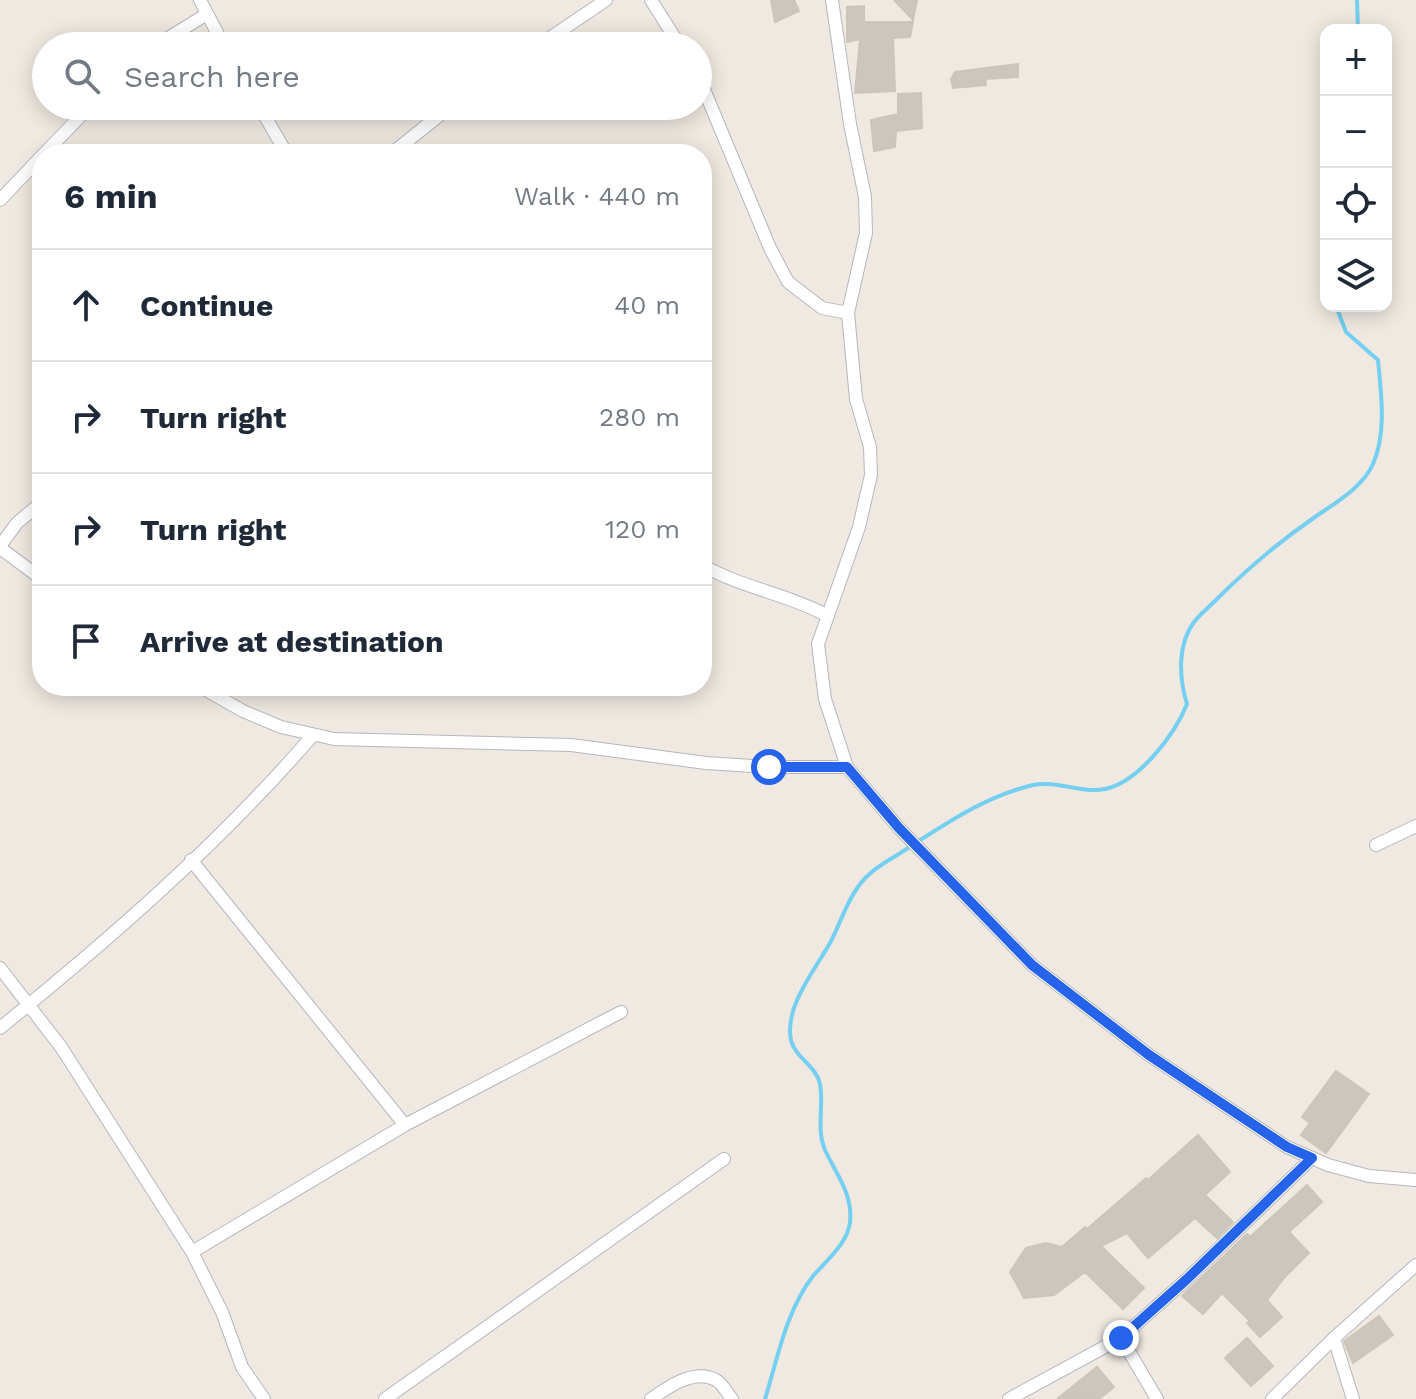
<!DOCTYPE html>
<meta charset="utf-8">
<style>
body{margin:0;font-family:"Work Sans",sans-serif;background:#f6f6f7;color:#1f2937}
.controls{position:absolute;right:24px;top:24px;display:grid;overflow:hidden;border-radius:16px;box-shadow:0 4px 20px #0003}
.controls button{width:72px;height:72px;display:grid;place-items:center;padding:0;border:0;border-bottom:2px solid #e0e1e3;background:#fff;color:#1f2937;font:40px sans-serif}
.stop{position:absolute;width:24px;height:24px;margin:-18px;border:6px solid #2563eb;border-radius:50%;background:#fff}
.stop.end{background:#2563eb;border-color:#fff;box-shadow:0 2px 8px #0008}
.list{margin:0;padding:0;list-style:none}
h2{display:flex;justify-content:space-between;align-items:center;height:104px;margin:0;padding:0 32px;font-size:34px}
h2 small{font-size:26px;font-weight:400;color:#747a83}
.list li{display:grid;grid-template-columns:52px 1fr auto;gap:24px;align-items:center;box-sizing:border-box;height:112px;padding:0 32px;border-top:2px solid #e0e1e3}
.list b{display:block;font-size:30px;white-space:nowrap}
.list em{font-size:26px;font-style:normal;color:#747a83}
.icon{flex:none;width:44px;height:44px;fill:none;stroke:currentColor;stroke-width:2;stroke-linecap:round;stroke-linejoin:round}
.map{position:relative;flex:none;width:1416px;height:1399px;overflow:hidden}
.search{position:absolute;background:#fff;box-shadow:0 4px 20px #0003;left:32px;top:32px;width:680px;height:88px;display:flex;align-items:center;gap:20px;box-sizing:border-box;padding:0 28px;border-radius:44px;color:#747a83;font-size:30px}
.panel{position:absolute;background:#fff;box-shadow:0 4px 20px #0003;left:32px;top:144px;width:680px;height:552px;border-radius:32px}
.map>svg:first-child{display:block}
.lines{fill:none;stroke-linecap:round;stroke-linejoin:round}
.stream{stroke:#75cff0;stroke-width:4}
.building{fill:#cbc7bf;stroke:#cbc5ba;stroke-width:2}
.street-casing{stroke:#b4b7c1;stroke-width:14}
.street{stroke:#fff;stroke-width:12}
.route{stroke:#2563eb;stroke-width:10}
</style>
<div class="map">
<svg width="1416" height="1399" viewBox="0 0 1416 1399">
<rect width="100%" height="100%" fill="#efe9e1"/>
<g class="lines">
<g class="stream">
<polyline points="1357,0 1358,30"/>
<path d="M 765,1399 C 778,1357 786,1311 813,1276 C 826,1261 848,1243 850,1222 C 853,1194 836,1174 825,1150 C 816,1129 824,1106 820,1084 C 816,1065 795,1058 791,1040 C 784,1006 816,969 831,941 C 840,924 846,903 858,887 C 869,870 888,861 905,850 C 945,824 986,796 1033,785 C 1057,780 1082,794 1105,789 C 1139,782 1175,734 1187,704 C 1179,678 1177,645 1194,622 C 1200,614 1209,607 1216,600 C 1246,570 1280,541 1315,517 C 1335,503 1363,487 1373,464 C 1387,432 1381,393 1378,360 L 1346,332 L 1336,306"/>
</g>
</g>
<g class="building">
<polygon points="771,0 794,0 799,11 775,22"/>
<polygon points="894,0 917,0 913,20"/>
<polygon points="864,6 864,22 913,22 910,37 893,38 895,91 855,93 860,39 847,42 847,7"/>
<polygon points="1018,64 1018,77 985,79 986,85 953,88 951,79 955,72"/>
<polygon points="921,93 922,128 896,131 895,147 874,151 871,120 898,114 898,94"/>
<polygon points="1336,1071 1369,1094 1326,1153 1301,1135 1310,1123 1302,1117"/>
<polygon points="1198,1135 1230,1172 1205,1195 1233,1222 1217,1238 1195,1218 1148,1258 1127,1233 1101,1246 1144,1288 1123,1309 1085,1272 1054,1295 1024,1298 1010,1272 1026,1248 1046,1243 1062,1247 1085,1227 1087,1229 1146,1178 1148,1180"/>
<polygon points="1307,1185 1322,1202 1289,1232 1309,1253 1285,1277 1267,1300 1282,1317 1260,1337 1247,1323 1250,1321 1222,1293 1203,1314 1182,1296 1247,1234 1250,1237"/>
<polygon points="1379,1316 1393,1335 1353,1363 1344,1341"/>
<polygon points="1247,1338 1273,1366 1251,1386 1225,1358"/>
<polygon points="1097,1367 1114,1387 1099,1399 1057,1399"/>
</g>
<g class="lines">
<defs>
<g id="street">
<polyline points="200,0 224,46"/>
<polyline points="651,0 680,46"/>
<polyline points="832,0 850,124 865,197 866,233 848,313 856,399 870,447 871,475 859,527 818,644 825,699 847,767 899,828 1032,965 1149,1055 1287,1147 1328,1165 1369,1176 1416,1180"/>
<polyline points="155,46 207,14"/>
<polyline points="538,46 606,0"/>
<polyline points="698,75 770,248 788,282 822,308 848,313"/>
<polyline points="259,106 287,154"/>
<polyline points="44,154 90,106"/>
<polyline points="391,154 451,106"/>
<polyline points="0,200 42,156"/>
<polyline points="0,546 17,523 42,502"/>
<polyline points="0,548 42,579"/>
<path d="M 702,565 C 742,588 788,594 828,616"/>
<polyline points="199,686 243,711 281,727 334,739 571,745 706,763 769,767 847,767"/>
<polyline points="1376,845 1416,826"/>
<polyline points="191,860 405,1125"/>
<polyline points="0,968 61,1047 192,1252 222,1312 242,1367 264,1399"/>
<path d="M 0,1028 C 110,939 220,843 313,735"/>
<polyline points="192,1252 405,1125 621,1012"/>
<polyline points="1121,1338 1157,1399"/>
<polyline points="1334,1338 1353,1399"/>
<polyline points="385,1399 724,1159"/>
<path d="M 651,1399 C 668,1387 694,1368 716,1380 C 722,1383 727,1393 732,1399"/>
<polyline points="1009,1399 1121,1338 1187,1279 1312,1158"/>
<polyline points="1272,1399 1334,1338 1416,1265"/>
</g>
</defs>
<use href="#street" class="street-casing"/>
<use href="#street" class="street"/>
</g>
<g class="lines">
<polyline class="route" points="769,767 847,767 899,828 1032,965 1149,1055 1287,1147 1312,1158 1187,1279 1121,1338"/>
</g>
</svg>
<div class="controls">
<button>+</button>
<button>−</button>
<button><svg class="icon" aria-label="locate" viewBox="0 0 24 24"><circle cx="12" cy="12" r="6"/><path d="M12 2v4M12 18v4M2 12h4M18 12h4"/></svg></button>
<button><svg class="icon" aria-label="layers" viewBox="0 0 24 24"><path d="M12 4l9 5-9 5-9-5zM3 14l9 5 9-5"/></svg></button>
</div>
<div class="stop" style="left:769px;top:767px"></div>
<div class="stop end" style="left:1121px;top:1338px"></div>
<div class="search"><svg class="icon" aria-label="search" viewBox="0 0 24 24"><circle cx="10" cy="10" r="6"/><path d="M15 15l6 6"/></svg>Search here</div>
<section class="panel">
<h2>6 min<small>Walk · 440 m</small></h2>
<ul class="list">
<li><svg class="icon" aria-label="ahead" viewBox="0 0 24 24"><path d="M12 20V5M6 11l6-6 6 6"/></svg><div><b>Continue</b></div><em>40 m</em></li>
<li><svg class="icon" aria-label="right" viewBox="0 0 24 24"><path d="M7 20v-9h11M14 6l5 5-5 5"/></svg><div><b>Turn right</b></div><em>280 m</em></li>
<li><svg class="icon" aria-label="right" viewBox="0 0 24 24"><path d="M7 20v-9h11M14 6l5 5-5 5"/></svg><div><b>Turn right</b></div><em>120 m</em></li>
<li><svg class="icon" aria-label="arrive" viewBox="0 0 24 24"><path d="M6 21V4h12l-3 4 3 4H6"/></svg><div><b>Arrive at destination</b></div></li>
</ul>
</section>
</div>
